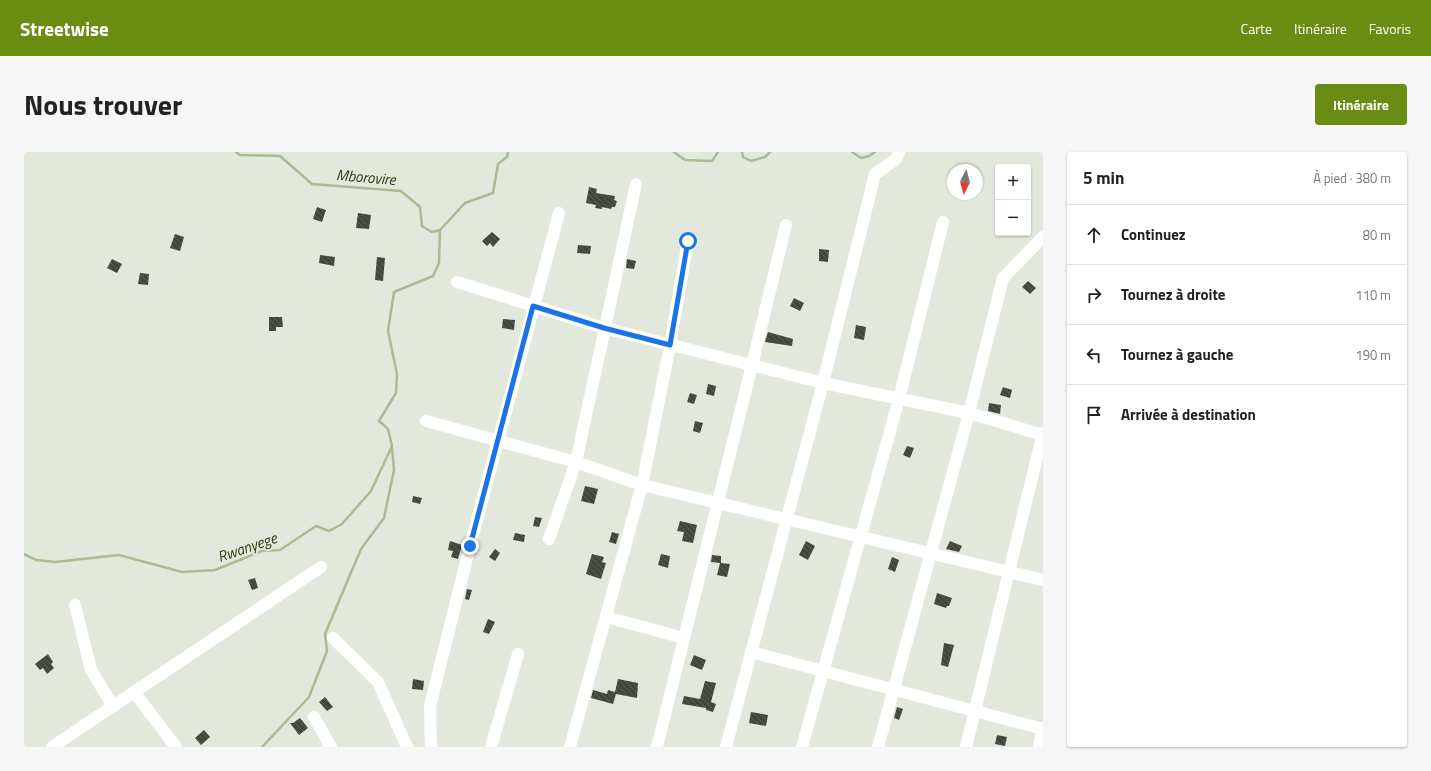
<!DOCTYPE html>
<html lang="fr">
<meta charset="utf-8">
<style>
body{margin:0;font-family:"Titillium Web",sans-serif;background:#f6f6f6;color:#222}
.controls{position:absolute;right:12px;top:12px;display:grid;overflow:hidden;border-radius:4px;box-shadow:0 1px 3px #0004}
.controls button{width:36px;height:36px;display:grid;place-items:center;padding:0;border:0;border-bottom:1px solid #e0e0e0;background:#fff;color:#222;font:20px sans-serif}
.compass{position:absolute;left:923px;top:12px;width:36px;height:36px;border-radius:50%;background:#fff;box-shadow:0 1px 3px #0004;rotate:186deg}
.stop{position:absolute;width:12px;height:12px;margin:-9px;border:3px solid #1a73e8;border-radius:50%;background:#fff}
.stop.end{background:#1a73e8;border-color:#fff;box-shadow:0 1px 4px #0008}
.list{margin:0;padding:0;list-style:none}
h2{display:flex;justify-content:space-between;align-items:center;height:52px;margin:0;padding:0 16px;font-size:17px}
h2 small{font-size:13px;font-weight:400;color:#767676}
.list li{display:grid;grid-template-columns:26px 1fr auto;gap:12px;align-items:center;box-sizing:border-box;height:60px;padding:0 16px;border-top:1px solid #e0e0e0}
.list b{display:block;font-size:15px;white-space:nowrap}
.list em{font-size:13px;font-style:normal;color:#767676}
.icon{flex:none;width:22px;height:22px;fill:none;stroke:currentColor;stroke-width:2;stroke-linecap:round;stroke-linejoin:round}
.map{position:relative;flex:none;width:1019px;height:595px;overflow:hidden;border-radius:4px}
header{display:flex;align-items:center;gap:24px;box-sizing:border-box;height:56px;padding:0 20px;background:#698c12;color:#fff}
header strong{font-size:19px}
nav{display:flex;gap:22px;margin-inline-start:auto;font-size:14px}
.intro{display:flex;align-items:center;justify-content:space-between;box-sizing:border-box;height:96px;padding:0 24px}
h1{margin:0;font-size:28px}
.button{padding:10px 18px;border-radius:4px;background:#698c12;color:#fff;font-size:14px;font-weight:700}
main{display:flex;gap:24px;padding:0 24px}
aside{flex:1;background:#fff;border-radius:4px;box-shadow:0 1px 3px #0004}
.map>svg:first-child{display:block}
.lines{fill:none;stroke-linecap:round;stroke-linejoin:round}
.stream{stroke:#aabb92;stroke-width:2.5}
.building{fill:url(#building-back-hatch)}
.minor{stroke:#fff;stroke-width:12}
.route{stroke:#1a73e8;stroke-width:5}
.labels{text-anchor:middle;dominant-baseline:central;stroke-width:4;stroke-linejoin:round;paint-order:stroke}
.water-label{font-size:15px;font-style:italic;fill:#2c3b0d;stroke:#e3e8dd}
</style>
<header>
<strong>Streetwise</strong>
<nav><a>Carte</a><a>Itinéraire</a><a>Favoris</a></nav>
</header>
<div class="intro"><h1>Nous trouver</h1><a class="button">Itinéraire</a></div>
<main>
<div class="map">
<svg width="1019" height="595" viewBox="0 0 1019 595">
<defs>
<pattern id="building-back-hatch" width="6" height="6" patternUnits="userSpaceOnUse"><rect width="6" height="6" fill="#42463d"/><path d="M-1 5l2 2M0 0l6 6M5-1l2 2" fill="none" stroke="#5b5f57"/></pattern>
</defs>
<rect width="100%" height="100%" fill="#e3e8dd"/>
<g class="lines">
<g class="stream">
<polyline points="212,0 216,3 256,4 288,32 377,39 396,55 398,74 408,80 416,78 441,51 469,41 474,12 483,5 484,0"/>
<polyline points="650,0 661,8 688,9 694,0"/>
<polyline points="718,0 719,5 727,9 741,5 746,0"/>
<polyline points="828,0 837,6 845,4 851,0"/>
<polyline points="0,402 12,408 31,410 95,403 158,420 191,418 238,399 256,398 292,374 305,379 318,372 347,339 368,294 364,277 355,269 372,241 373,222 364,179 370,140 409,124 415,111 416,78"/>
<polyline points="238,595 285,545 303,499 301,482 337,397 360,366 370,318 368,296"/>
</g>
</g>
<g class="building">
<polygon points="565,35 573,37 572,41 591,44 590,48 593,49 591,55 588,55 587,57 578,55 578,57 571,56 572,53 562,51"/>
<polygon points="293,55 302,58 298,70 289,67"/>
<polygon points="334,61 347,63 345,77 332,76"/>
<polygon points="468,80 476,87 469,95 466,91 463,94 458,89"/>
<polygon points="151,82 160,85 156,99 146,96"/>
<polygon points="554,93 567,94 566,102 553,101"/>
<polygon points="795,97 805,98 804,110 795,109"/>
<polygon points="296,103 311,105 310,114 295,111"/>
<polygon points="353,105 361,106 359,129 351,128"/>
<polygon points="88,107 98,112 93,121 83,116"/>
<polygon points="603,107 612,109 610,117 602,116"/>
<polygon points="116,121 125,122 124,133 114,132"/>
<polygon points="1004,129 1012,136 1006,142 998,135"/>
<polygon points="770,146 780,151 776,159 766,154"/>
<polygon points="245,165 258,165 259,175 252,175 252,179 245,179"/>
<polygon points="479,167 491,168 490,178 478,176"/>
<polygon points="832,173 842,175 840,188 830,186"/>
<polygon points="744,180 769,187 768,194 741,190"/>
<polygon points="684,232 692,234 690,244 682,242"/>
<polygon points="979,235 988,238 986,246 976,243"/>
<polygon points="666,241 673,243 670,252 663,250"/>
<polygon points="965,251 977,253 976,262 964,259"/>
<polygon points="671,269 679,271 676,281 669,279"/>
<polygon points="883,294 890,296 886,306 879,303"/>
<polygon points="561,334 574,337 570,352 557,349"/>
<polygon points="389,344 398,346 396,352 388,350"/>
<polygon points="511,365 518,366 515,375 509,374"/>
<polygon points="656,369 673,373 669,391 658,389 660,380 653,379"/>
<polygon points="588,380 595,382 592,392 585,390"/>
<polygon points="491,381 501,383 500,390 489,388"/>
<polygon points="426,389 438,393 434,407 427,405 429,399 424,398"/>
<polygon points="782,389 791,394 784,408 775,403"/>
<polygon points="926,389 938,394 935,400 922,397"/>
<polygon points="471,397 476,401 471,409 465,405"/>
<polygon points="568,402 580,405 578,410 582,411 577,427 562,422"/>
<polygon points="637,402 646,404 644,416 634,413"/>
<polygon points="688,403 697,404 697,411 706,412 703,425 693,423 696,411 687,410"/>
<polygon points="868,405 875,408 871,420 864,417"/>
<polygon points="231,426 234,436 228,438 224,428"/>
<polygon points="443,437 448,438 445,448 441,447"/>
<polygon points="913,441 928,446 925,454 923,454 922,456 910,452"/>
<polygon points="464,467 471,470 465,482 459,480"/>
<polygon points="920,491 930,493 924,515 917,513"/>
<polygon points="24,502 29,510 27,512 30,516 23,522 19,516 16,518 11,512"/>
<polygon points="670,503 682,508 678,518 666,513"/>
<polygon points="389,527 400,529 399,538 388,537"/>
<polygon points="594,527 614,531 613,546 592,542 589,552 567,546 569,538 583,542 584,538 591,540"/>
<polygon points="681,529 692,531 687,550 692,552 689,560 682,558 682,556 658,552 660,544 676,547"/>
<polygon points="301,545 309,555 303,559 295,550"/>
<polygon points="873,555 879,557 875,568 870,566"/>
<polygon points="727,560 744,563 742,574 725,571"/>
<polygon points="276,566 284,576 275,583 266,571 269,571"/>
<polygon points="180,578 186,585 177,593 171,586"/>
<polygon points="973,583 983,585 981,594 971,592"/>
</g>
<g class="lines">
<g class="minor">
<polyline points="433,130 580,176 799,231 945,261 1019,283"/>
<polyline points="402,269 552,310 618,333 1019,428"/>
<polyline points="525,387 552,310 612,32"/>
<polyline points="51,453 67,518 89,554"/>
<polyline points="582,465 660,486"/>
<polyline points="309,486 354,530 383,595"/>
<polyline points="727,500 1019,577"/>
<polyline points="110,540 152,595"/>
<polyline points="290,565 307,595"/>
<polyline points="28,595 297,415"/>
<polyline points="407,595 406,554 446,394 535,61"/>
<polyline points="467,595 494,502"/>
<polyline points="546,595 618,333 646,193 664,89"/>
<polyline points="633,595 728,213 762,73"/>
<polyline points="702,595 799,231 851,22 872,7 875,0"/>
<polyline points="778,595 875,247 919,70"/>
<polyline points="854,595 945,261 979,126 1019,85"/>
<polyline points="942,595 1019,281"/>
<polyline points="1015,595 1019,576"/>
</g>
</g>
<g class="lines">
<polyline class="route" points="446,394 509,154 580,176 646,193 664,89"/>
</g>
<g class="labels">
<g class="water-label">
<text transform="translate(342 25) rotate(5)">Mborovire</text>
<text transform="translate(223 395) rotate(-19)">Rwanyege</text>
</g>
</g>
</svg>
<div class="controls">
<button>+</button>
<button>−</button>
</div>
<svg class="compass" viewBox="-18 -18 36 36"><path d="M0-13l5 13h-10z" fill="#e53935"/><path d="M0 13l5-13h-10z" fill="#767676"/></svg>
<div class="stop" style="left:664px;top:89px"></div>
<div class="stop end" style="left:446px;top:394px"></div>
</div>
<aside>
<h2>5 min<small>À pied · 380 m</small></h2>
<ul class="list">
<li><svg class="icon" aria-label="ahead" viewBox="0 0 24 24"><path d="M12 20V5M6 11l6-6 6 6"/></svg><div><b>Continuez</b></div><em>80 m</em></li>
<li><svg class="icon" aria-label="right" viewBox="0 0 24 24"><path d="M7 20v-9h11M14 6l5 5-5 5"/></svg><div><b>Tournez à droite</b></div><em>110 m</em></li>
<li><svg class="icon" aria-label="left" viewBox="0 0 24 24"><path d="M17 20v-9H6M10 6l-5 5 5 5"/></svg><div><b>Tournez à gauche</b></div><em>190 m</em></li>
<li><svg class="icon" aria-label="arrive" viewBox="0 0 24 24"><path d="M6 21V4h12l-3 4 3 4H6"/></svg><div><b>Arrivée à destination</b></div></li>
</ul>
</aside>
</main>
